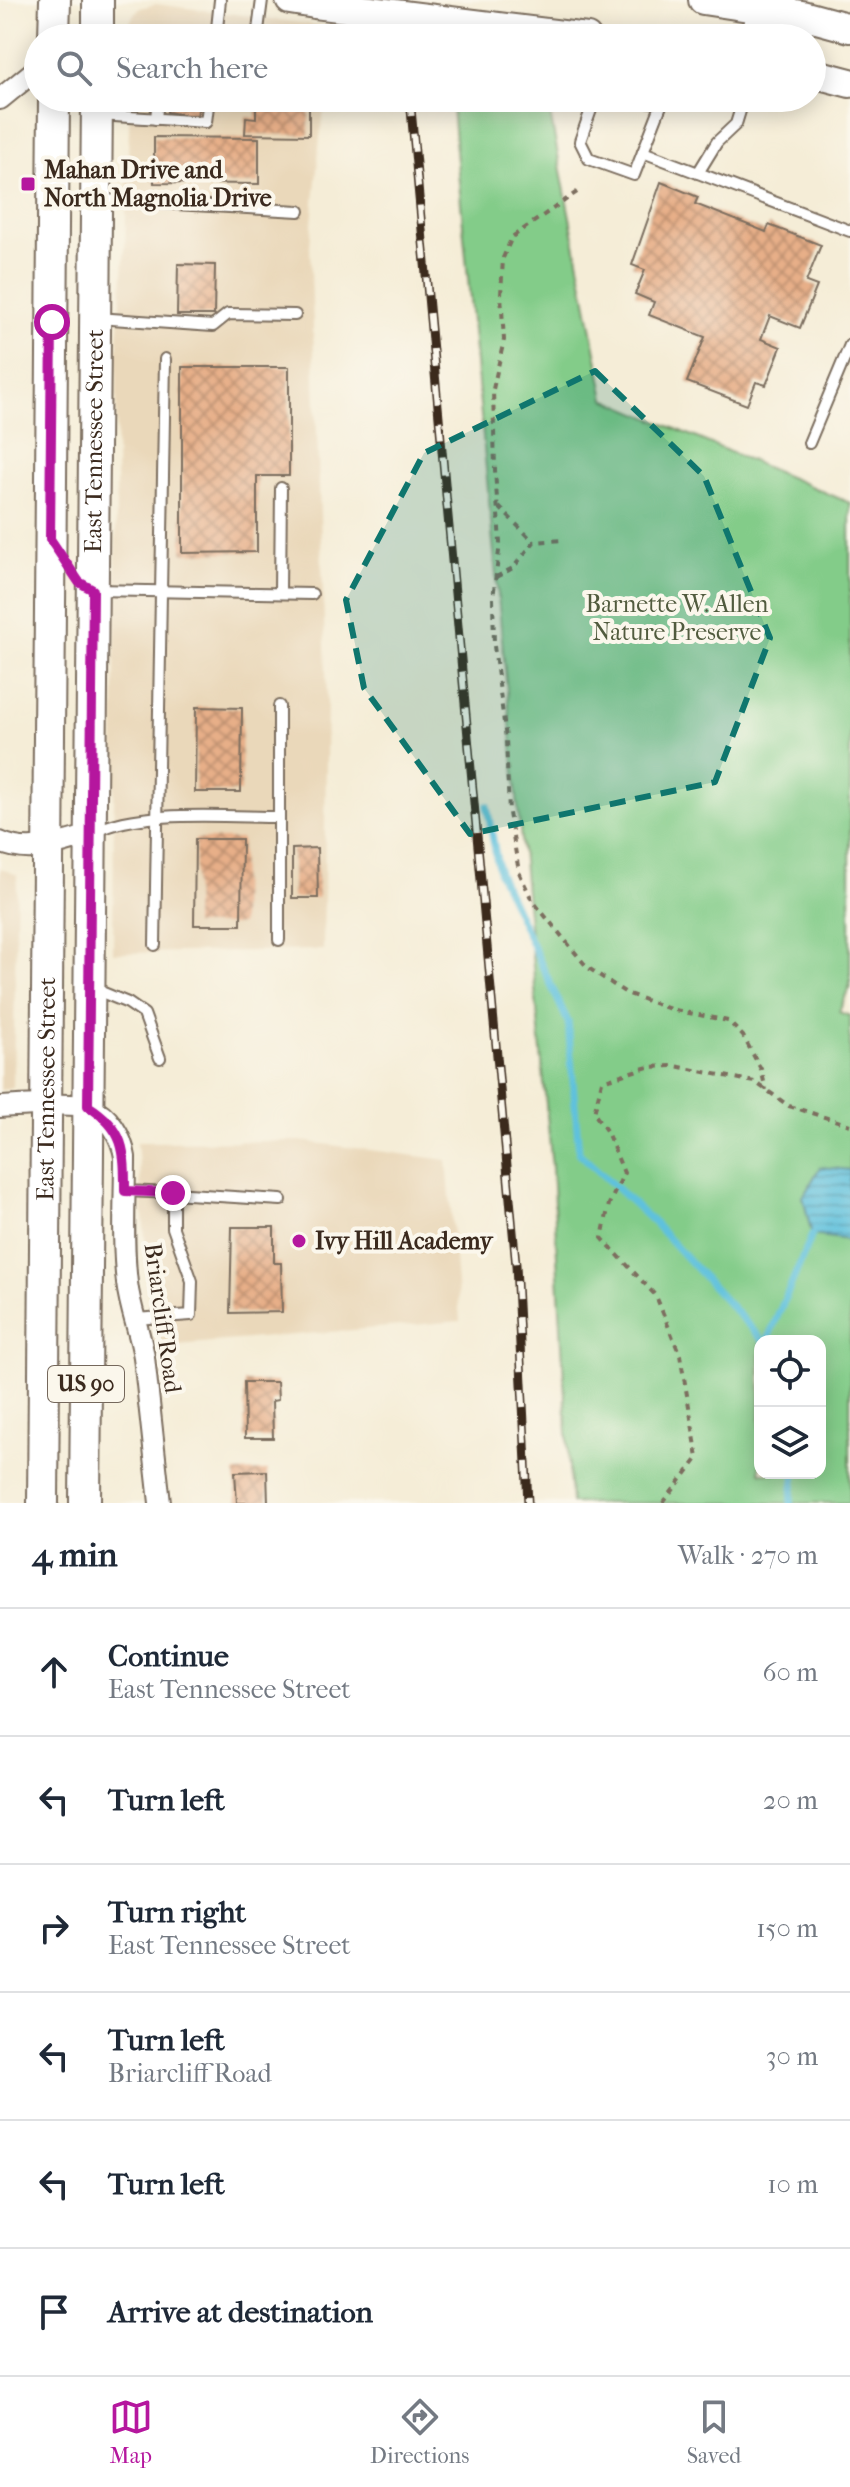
<!DOCTYPE html>
<meta charset="utf-8">
<style>
body{margin:0;font-family:"IM FELL French Canon",serif;background:#f2f2f3;color:#1f2937}
.controls{position:absolute;right:24px;bottom:24px;display:grid;overflow:hidden;border-radius:16px;box-shadow:0 4px 20px #0003}
.controls button{width:72px;height:72px;display:grid;place-items:center;padding:0;border:0;border-bottom:2px solid #e0e1e3;background:#fff;color:#1f2937;font:40px sans-serif}
.stop{position:absolute;width:24px;height:24px;margin:-18px;border:6px solid #b5179e;border-radius:50%;background:#fff}
.stop.end{background:#b5179e;border-color:#fff;box-shadow:0 2px 8px #0008}
.list{margin:0;padding:0;list-style:none}
h2{display:flex;justify-content:space-between;align-items:center;height:104px;margin:0;padding:0 32px;font-size:34px}
h2 small{font-size:26px;font-weight:400;color:#747a83}
.list li{display:grid;grid-template-columns:52px 1fr auto;gap:24px;align-items:center;box-sizing:border-box;height:128px;padding:0 32px;border-top:2px solid #e0e1e3}
.list b{display:block;font-size:30px;white-space:nowrap}
.list p{margin:0;font-size:26px;white-space:nowrap;color:#747a83}
.list em{font-size:26px;font-style:normal;color:#747a83}
.icon{flex:none;width:44px;height:44px;fill:none;stroke:currentColor;stroke-width:2;stroke-linecap:round;stroke-linejoin:round}
.map{position:relative;flex:none;width:850px;height:1503px;overflow:hidden}
.search{position:absolute;background:#fff;box-shadow:0 4px 20px #0003;left:24px;right:24px;top:24px;height:88px;display:flex;align-items:center;gap:20px;box-sizing:border-box;padding:0 28px;border-radius:44px;color:#747a83;font-size:30px}
.sheet{height:872px;background:#fff}
nav{display:flex;justify-content:space-around;align-items:center;box-sizing:border-box;height:112px;border-top:2px solid #e0e1e3;background:#fff;font-size:22px;color:#747a83}
nav a{display:grid;justify-items:center;gap:4px}
nav .on{color:#b5179e}
.map>svg:first-child{display:block}
.built{fill:#ead8ba}
.park{fill:#83cc89;stroke:#5f7b54;stroke-width:2;fill-rule:evenodd}
.water{fill:url(#water-rules);stroke:#4c767e;stroke-width:2}
.lines{fill:none;stroke-linecap:round;stroke-linejoin:round}
.stream{stroke:#5ec1dd;stroke-width:7}
.building{fill:url(#building-cross-hatch)}
.lane-casing{stroke:#7c6e5f;stroke-width:14}
.street-casing{stroke:#7c6e5f;stroke-width:24}
.secondary-casing{stroke:#7c6e5f;stroke-width:32}
.primary-casing{stroke:#7c6e5f;stroke-width:34}
.path{stroke:#7c6e5f;stroke-width:4;stroke-dasharray:6 6;stroke-linecap:butt}
.lane{stroke:#fff;stroke-width:10}
.street{stroke:#fff;stroke-width:20}
.secondary{stroke:#fff;stroke-width:28}
.primary{stroke:#fff;stroke-width:30}
.rail-casing{stroke:#3b2a1e;stroke-width:9}
.rail{stroke:#fbf7ec;stroke-width:6;stroke-dasharray:18;stroke-linecap:butt}
.secondary-bridge-casing{stroke:#7c6e5f;stroke-width:32;stroke-linecap:butt}
.secondary-bridge{stroke:#fff;stroke-width:28}
.route{stroke:#b5179e;stroke-width:10}
.marked{fill:#0f766e;fill-opacity:0.2;stroke:#0f766e;stroke-width:6;stroke-dasharray:16 10;stroke-linejoin:round}
.poi-dot{fill:#b5179e;stroke:#fbf7ec;stroke-width:3}
.labels{text-anchor:middle;dominant-baseline:central;stroke-width:8;stroke-linejoin:round;paint-order:stroke}
.shield{fill:#fbf7ec;stroke:#75685c;stroke-width:2}
.shield-label{font-size:22px;font-weight:bold;fill:#3b2a1e}
.poi-label{font-size:24px;font-weight:bold;fill:#3b2a1e;stroke:#fbf7ec;text-anchor:start}
.street-label{font-size:24px;fill:#3b2a1e;stroke:#fbf7ec}
.park-label{font-size:24px;fill:#515b3e;stroke:#fbf7ec}
</style>
<div class="map">
<svg width="850" height="1503" viewBox="0 0 850 1503">
<defs>
<pattern id="water-rules" width="6" height="5" patternUnits="userSpaceOnUse" patternTransform="scale(2)"><rect width="6" height="5" fill="#5ec1dd"/><path d="M0 2.5h6" fill="none" stroke="#4f9db3"/></pattern>
<pattern id="building-cross-hatch" width="8" height="8" patternUnits="userSpaceOnUse" patternTransform="scale(2)"><rect width="8" height="8" fill="#e7af88"/><path d="M0 0l8 8M0 8l8-8" fill="none" stroke="#bc8f6f"/></pattern>
</defs>
<rect width="100%" height="100%" fill="#fbf7ec"/>
<filter id="ink" filterUnits="userSpaceOnUse"><feTurbulence type="fractalNoise" baseFrequency=".0125" numOctaves="2"/><feDisplacementMap in="SourceGraphic" scale="16" xChannelSelector="R" yChannelSelector="G"/><feConvolveMatrix kernelMatrix="1 2 1 2 8 2 1 2 1" color-interpolation-filters="sRGB"/></filter>
<filter id="wash" filterUnits="userSpaceOnUse"><feTurbulence type="fractalNoise" baseFrequency=".006" numOctaves="4" result="noise"/><feDisplacementMap in="SourceGraphic" scale="32" xChannelSelector="R" yChannelSelector="G"/><feGaussianBlur stdDeviation="1.8" result="paint"/><feColorMatrix in="noise" values="0 0 0 0 0 0 0 0 0 0 0 0 0 0 0 0 0 1.4 0 .05"/><feComposite in="paint" operator="in"/></filter>
<g filter="url(#wash)">
<rect width="100%" height="100%" fill="#f5edd7"/>
<g class="built">
<polygon points="156,4 241,15 338,28 337,38 130,38 130,22 134,14 140,8"/>
<polygon points="130,98 326,98 320,137 310,246 327,700 323,950 113,953 117,351 125,248"/>
<polygon points="0,868 17,875 13,1088 0,1090"/>
<polygon points="300,1141 447,1160 460,1321 154,1347 137,1142"/>
</g>
<path class="park" d="M 451,98 L 547,98 L 605,399 L 850,503 L 850,985 L 839,1012 L 850,1016 L 850,1503 L 571,1503 L 552,1168 ZM 760,1341 L 820,1341 L 820,1473 L 760,1473 Z"/>
<polygon class="water" points="820,1167 850,1170 850,1240 812,1235 803,1197"/>
<g class="lines">
<g class="stream">
<polyline points="487,806 499,873 568,1022 579,1153 654,1223 763,1341"/>
<polyline points="767,1341 812,1235"/>
<polyline points="791,1503 795,1473"/>
</g>
</g>
<g id="blocks">
<g class="building">
<polygon points="169,98 200,98 197,117 167,112"/>
<polygon points="256,101 309,102 309,135 245,134 246,117 256,118"/>
<polygon points="154,137 259,138 259,184 154,183"/>
<polygon points="661,182 698,197 695,204 766,232 769,225 821,245 806,282 817,286 800,328 770,316 761,339 781,347 766,385 756,382 747,405 687,382 705,337 649,315 654,302 635,294 645,270 632,265"/>
<polygon points="178,264 215,265 214,315 177,315"/>
<polygon points="182,367 289,367 289,476 257,476 257,552 182,553"/>
<polygon points="196,707 242,708 241,792 195,792"/>
<polygon points="195,839 242,839 241,925 194,925"/>
<polygon points="317,848 318,898 292,898 292,849"/>
<polygon points="232,1227 274,1227 274,1263 281,1263 282,1312 230,1313"/>
<polygon points="244,1382 277,1382 278,1400 272,1401 273,1438 245,1438"/>
<polygon points="267,1471 268,1503 237,1503 235,1472"/>
</g>
</g>
</g>
<g filter="url(#ink)">
<use href="#blocks" fill-opacity="0" stroke="#7c6e5f" stroke-width="2"/>
<g class="lines">
<defs>
<g id="lane">
<polyline points="164,38 164,36 184,38"/>
<polyline points="216,38 220,0"/>
<polyline points="257,38 262,0"/>
<polyline points="618,98 592,107 580,141 589,159 634,175 662,103 621,98"/>
<polyline points="99,115 206,122 209,98"/>
<polyline points="156,119 158,98"/>
<polyline points="643,152 850,231"/>
<polyline points="698,173 717,142 736,124 744,98"/>
<polyline points="101,200 299,211"/>
<polyline points="97,318 213,326 228,314 295,315"/>
<polyline points="809,443 850,345"/>
<polyline points="94,590 312,594"/>
<polyline points="280,593 281,488"/>
<polyline points="279,706 279,940"/>
<path d="M 96,832 C 135,809 231,817 279,817"/>
<polyline points="155,945 165,359"/>
<polyline points="94,989 128,1003 144,1014 160,1058"/>
<polyline points="125,1191 173,1193 173,1228 192,1281 191,1315 135,1319"/>
<polyline points="173,1193 281,1200"/>
</g>
<g id="street">
<polyline points="0,99 38,68"/>
<path d="M 0,842 C 30,856 60,843 91,835"/>
<path d="M 0,1107 C 18,1106 75,1102 89,1107 C 109,1114 122,1138 125,1157 C 125,1199 122,1242 127,1283 C 130,1309 140,1332 144,1357 L 160,1503"/>
</g>
<g id="secondary">
<polyline points="290,0 315,4"/>
<polyline points="703,0 802,15 850,28"/>
<polyline points="490,26 587,38"/>
<polyline points="755,38 761,9"/>
<polyline points="812,73 850,83"/>
</g>
<g id="primary">
<polyline points="54,38 55,0"/>
<polyline points="98,38 98,0"/>
<path id="s1" d="M 43,1503 L 54,98"/>
<path id="s2" d="M 85,1503 L 97,98"/>
</g>
</defs>
<use href="#lane" class="lane-casing"/>
<use href="#street" class="street-casing"/>
<use href="#secondary" class="secondary-casing"/>
<use href="#primary" class="primary-casing"/>
<g class="path">
<polyline points="577,192 512,237 503,258 501,295 504,340 493,389 495,470 500,543 493,598 494,646 506,738 509,813 519,872 532,900 587,967 626,993 670,1009 728,1021 743,1036 761,1069 766,1090"/>
<polyline points="499,507 534,542"/>
<polyline points="496,577 513,568 534,542 563,540"/>
<polyline points="663,1503 698,1458 680,1355 656,1296 602,1238 609,1204 624,1173 607,1132 594,1113 602,1081 648,1067 675,1066 755,1082 789,1106 850,1125"/>
</g>
<use href="#lane" class="lane"/>
<use href="#street" class="street"/>
<use href="#secondary" class="secondary"/>
<use href="#primary" class="primary"/>
<defs>
<g id="rail">
<polyline points="401,0 404,38"/>
<polyline points="410,98 516,1265 528,1503"/>
</g>
</defs>
<use href="#rail" class="rail-casing"/>
<use href="#rail" class="rail"/>
<defs>
<polyline id="secondary-bridge" points="315,4 490,26"/>
</defs>
<use href="#secondary-bridge" class="secondary-bridge-casing"/>
<use href="#secondary-bridge" class="secondary-bridge"/>
</g>
</g>
<g class="lines" filter="url(#ink)">
<path class="route" d="M 52,322 L 50,539 L 79,582 L 93,590 L 88,1106 C 125,1129 125,1151 125,1191 L 173,1193"/>
</g>
<path class="marked" d="M 595,371 L 704,476 L 770,638 L 715,782 L 470,834 L 364,688 L 346,600 L 424,453 Z"/>
<g class="poi-dot">
<rect x="20" y="176" width="16" height="16" rx="4"/>
<circle cx="299" cy="1241" r="8"/>
</g>
<g class="labels">
<rect class="shield" x="48" y="1366" width="76" height="36" rx="6"/>
<g class="shield-label">
<text x="86" y="1384">US 90</text>
</g>
<g class="poi-label">
<text x="44" y="170">Mahan Drive and<tspan x="44" dy="28">North Magnolia Drive</tspan></text>
<text x="315" y="1241">Ivy Hill Academy</text>
</g>
<g class="street-label">
<text stroke="none"><textPath href="#s2" startOffset="1062">East Tennessee Street</textPath></text>
<text stroke="none"><textPath href="#s1" startOffset="414">East Tennessee Street</textPath></text>
<text transform="translate(163 1318) rotate(82)">Briarcliff Road</text>
</g>
<g class="park-label">
<text x="677" y="604">Barnette W. Allen<tspan x="677" dy="28">Nature Preserve</tspan></text>
</g>
</g>
</svg>
<div class="controls">
<button><svg class="icon" aria-label="locate" viewBox="0 0 24 24"><circle cx="12" cy="12" r="6"/><path d="M12 2v4M12 18v4M2 12h4M18 12h4"/></svg></button>
<button><svg class="icon" aria-label="layers" viewBox="0 0 24 24"><path d="M12 4l9 5-9 5-9-5zM3 14l9 5 9-5"/></svg></button>
</div>
<div class="stop" style="left:52px;top:322px"></div>
<div class="stop end" style="left:173px;top:1193px"></div>
<div class="search"><svg class="icon" aria-label="search" viewBox="0 0 24 24"><circle cx="10" cy="10" r="6"/><path d="M15 15l6 6"/></svg>Search here</div>
</div>
<section class="sheet">
<h2>4 min<small>Walk · 270 m</small></h2>
<ul class="list">
<li><svg class="icon" aria-label="ahead" viewBox="0 0 24 24"><path d="M12 20V5M6 11l6-6 6 6"/></svg><div><b>Continue</b><p>East Tennessee Street</p></div><em>60 m</em></li>
<li><svg class="icon" aria-label="left" viewBox="0 0 24 24"><path d="M17 20v-9H6M10 6l-5 5 5 5"/></svg><div><b>Turn left</b></div><em>20 m</em></li>
<li><svg class="icon" aria-label="right" viewBox="0 0 24 24"><path d="M7 20v-9h11M14 6l5 5-5 5"/></svg><div><b>Turn right</b><p>East Tennessee Street</p></div><em>150 m</em></li>
<li><svg class="icon" aria-label="left" viewBox="0 0 24 24"><path d="M17 20v-9H6M10 6l-5 5 5 5"/></svg><div><b>Turn left</b><p>Briarcliff Road</p></div><em>30 m</em></li>
<li><svg class="icon" aria-label="left" viewBox="0 0 24 24"><path d="M17 20v-9H6M10 6l-5 5 5 5"/></svg><div><b>Turn left</b></div><em>10 m</em></li>
<li><svg class="icon" aria-label="arrive" viewBox="0 0 24 24"><path d="M6 21V4h12l-3 4 3 4H6"/></svg><div><b>Arrive at destination</b></div></li>
</ul>
</section>
<nav>
<a class="on"><svg class="icon" aria-label="map" viewBox="0 0 24 24"><path d="M3 6l6-2 6 2 6-2v14l-6 2-6-2-6 2zM9 4v14M15 6v14"/></svg>Map</a>
<a><svg class="icon" aria-label="directions" viewBox="0 0 24 24"><path d="M12 3l9 9-9 9-9-9zM9 14v-3h6M13 9l2 2-2 2"/></svg>Directions</a>
<a><svg class="icon" aria-label="saved" viewBox="0 0 24 24"><path d="M7 4h10v16l-5-4-5 4z"/></svg>Saved</a>
</nav>
